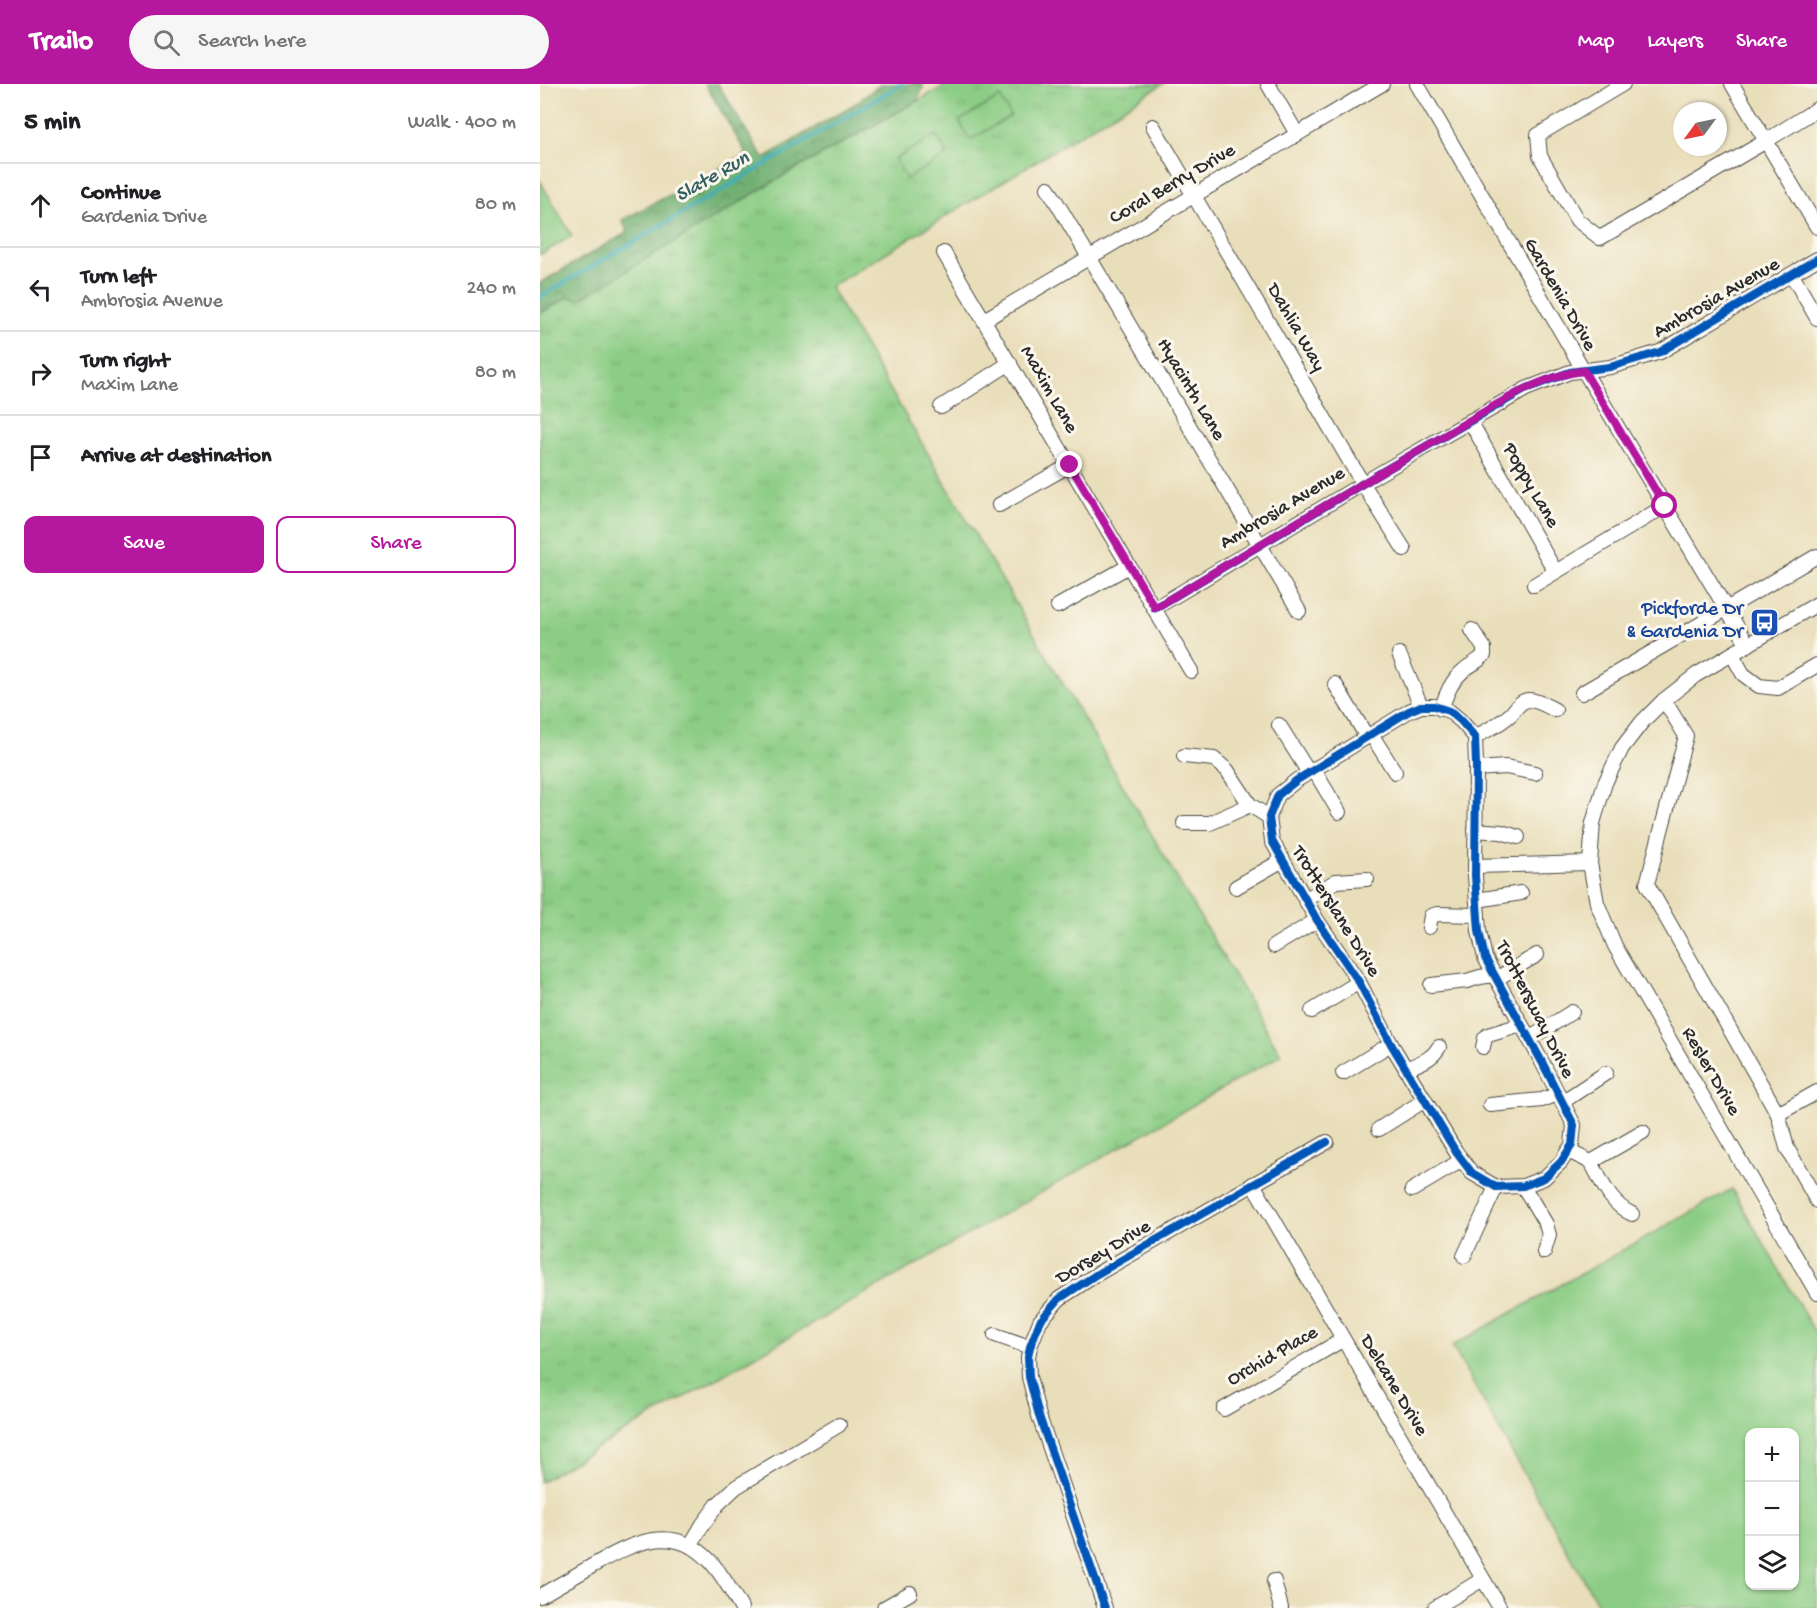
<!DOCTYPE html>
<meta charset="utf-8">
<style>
body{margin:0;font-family:"Gochi Hand",sans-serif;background:#f6f6f6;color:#202124}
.controls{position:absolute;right:18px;bottom:18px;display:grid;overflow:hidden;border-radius:12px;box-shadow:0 2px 4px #0004}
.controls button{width:54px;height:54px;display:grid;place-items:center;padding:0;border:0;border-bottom:2px solid #e0e0e0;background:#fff;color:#202124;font:30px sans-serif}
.compass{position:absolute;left:1133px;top:18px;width:54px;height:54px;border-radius:50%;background:#fff;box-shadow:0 2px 4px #0004;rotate:237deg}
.stop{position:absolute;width:18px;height:18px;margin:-14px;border:4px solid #b5179e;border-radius:50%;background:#fff}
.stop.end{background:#b5179e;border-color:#fff;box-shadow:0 2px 6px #0008}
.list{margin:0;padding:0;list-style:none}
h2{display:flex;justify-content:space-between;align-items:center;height:78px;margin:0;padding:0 24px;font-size:26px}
h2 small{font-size:20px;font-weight:400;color:#757577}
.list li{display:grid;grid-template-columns:39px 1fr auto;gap:18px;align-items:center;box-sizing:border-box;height:84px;padding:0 24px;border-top:2px solid #e0e0e0}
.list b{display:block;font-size:22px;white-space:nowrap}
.list p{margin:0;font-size:20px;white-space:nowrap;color:#757577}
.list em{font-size:20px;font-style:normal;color:#757577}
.actions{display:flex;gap:12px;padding:18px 24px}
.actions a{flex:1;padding:14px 0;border:2px solid #b5179e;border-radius:12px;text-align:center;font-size:21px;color:#b5179e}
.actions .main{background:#b5179e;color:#fff}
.icon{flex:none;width:33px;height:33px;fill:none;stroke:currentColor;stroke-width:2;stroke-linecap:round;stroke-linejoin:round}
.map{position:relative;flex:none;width:1277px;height:1524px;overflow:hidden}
header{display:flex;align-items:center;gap:36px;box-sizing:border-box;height:84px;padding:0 30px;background:#b5179e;color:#fff}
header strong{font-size:28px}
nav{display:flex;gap:33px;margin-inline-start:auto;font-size:21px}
.search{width:420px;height:54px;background:#f6f6f6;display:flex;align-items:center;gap:15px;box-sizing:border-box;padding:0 21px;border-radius:33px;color:#757577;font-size:22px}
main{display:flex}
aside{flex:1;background:#fff}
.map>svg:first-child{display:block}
.grass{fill:url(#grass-tufts);stroke:#5c7c58;stroke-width:1.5}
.forest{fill:url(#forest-crowns);stroke:#4e6e4e;stroke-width:1.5}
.park{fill:#8ccd85;stroke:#5c7c58;stroke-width:1.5;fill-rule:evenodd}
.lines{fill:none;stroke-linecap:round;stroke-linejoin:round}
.stream{stroke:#3daeb6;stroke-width:4}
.minor-casing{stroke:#484640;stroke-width:16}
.minor{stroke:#fff;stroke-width:14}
.cycleway-casing{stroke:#fbf7ec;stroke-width:11}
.cycleway{stroke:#0057b8;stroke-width:8}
.route{stroke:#b5179e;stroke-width:8}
.labels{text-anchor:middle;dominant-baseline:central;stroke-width:6;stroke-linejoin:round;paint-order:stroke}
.street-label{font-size:20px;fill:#2b2b2b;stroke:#fbf7ec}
.transit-label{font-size:20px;fill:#164399;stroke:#fbf7ec;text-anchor:end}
.water-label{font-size:21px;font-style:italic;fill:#325f63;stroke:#fbf7ec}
</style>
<header>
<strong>Trailo</strong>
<div class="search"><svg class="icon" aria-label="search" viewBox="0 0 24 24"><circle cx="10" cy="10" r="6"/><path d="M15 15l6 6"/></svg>Search here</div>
<nav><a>Map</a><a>Layers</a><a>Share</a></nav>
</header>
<main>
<aside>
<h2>5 min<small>Walk · 400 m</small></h2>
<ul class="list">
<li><svg class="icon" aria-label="ahead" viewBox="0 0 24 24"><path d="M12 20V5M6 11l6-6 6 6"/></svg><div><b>Continue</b><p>Gardenia Drive</p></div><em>80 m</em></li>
<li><svg class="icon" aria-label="left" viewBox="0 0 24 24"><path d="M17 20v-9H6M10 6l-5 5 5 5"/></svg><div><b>Turn left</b><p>Ambrosia Avenue</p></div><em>240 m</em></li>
<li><svg class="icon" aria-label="right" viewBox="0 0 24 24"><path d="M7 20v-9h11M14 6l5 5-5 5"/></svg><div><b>Turn right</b><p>Maxim Lane</p></div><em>80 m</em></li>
<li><svg class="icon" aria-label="arrive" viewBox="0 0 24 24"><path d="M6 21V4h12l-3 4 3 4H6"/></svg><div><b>Arrive at destination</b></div></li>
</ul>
<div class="actions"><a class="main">Save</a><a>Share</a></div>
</aside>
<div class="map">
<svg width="1277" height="1524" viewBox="0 0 1277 1524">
<defs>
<pattern id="grass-tufts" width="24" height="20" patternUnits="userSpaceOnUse" patternTransform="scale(1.5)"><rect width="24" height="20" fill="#8ccd85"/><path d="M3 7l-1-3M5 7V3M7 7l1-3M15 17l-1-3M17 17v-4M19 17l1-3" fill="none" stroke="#79b073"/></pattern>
<pattern id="forest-crowns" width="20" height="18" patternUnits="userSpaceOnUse" patternTransform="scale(1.5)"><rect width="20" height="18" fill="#71b072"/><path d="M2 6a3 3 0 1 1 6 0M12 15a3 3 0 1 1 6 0" fill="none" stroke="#5d8f5e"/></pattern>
</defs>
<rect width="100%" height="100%" fill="#fbf7ec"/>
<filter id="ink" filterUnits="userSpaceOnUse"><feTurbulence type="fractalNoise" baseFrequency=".0167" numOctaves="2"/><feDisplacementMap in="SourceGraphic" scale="12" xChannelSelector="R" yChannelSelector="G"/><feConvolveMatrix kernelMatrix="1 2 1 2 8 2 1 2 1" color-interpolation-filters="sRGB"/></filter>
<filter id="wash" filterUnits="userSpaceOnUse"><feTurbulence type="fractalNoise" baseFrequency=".008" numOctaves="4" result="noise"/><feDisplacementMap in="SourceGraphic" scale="24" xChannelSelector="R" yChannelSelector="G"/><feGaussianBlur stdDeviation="1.35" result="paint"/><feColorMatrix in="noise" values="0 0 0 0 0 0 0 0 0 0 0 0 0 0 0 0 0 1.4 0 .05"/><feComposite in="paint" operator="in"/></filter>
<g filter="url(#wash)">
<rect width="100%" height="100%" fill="#e9deba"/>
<polygon class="grass" points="408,0 623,0 290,203 741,971 82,1349 0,1398 0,229 29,213 39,215 236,96"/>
<polygon class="forest" points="165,0 178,0 221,71 226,73 316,19 341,0 382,0 383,4 377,17 236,96 39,216 29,213 0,229 0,199 88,148 82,136 204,72 205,67"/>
<g class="park">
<polygon points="460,13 471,32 430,56 419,37"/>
<polygon points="396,51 408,71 366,95 355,75"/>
<polygon points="0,97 32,152 0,171"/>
<path d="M 1192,1105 L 1277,1252 L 1277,1524 L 1060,1524 L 912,1262 ZM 1210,1348 L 1254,1348 L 1254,1502 L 1210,1502 Z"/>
</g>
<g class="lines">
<polyline class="stream" points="0,213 362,0"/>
</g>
</g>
<g filter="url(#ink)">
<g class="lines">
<defs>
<g id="minor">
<polyline points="728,0 757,50"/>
<polyline points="877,0 1044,287 1208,561"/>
<polyline points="1083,0 998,51 1000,72 1037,136 1060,154 1226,57 1277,25"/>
<polyline points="1192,0 1277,143"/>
<polyline points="613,42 823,400 864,465"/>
<polyline points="508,104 759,527"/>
<polyline points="404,169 651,587"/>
<polyline points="1252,191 1277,234"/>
<polyline points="444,236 842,0"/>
<polyline points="401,323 470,279"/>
<polyline points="930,337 1015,487"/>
<polyline points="459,421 530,381"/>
<polyline points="994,501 1125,422"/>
<polyline points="1277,520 1156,591 1124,616 1102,638 1082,664 1065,699 1053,739 1050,779 1057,819 1075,862 1277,1209"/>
<polyline points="518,522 589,482"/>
<polyline points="615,524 842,388 986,305 1030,288 1070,283 1120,268 1277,175"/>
<polyline points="859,570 881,622"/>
<polyline points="1192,570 1203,590 1219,602 1238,604 1277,581"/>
<polyline points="795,600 827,653"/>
<polyline points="1042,609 1277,472"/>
<polyline points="1124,616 1146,652 1107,800 1238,1030 1247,1064 1277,1117"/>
<polygon points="881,622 894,622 909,627 921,637 935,653 936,681 935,792 939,847 945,874 1002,978 1034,1041 1032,1061 1021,1078 1004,1094 983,1102 956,1103 932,1089 916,1068 851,960 819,898 777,836 732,757 729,733 738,711 757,696 869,627"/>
<path d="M 901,625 C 907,609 911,597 924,586 C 931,580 937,579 944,571 L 944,564 L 932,546"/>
<polyline points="739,641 769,689"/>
<polyline points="831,650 855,688"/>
<path d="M 935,653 C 947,646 961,640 971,630 C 976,625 980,616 989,616 C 997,616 1007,622 1015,626"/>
<polyline points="644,672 674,675 687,686 710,721 729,733"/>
<polyline points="936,685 966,683 995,689"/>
<polyline points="774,686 799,728"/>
<polyline points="644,739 670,739 710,721"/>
<polyline points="935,746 961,748 978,753"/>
<polyline points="935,782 1050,779"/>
<polyline points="696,803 743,776"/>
<polyline points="765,816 796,797 827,795"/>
<polyline points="937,816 981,809"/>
<polyline points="889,843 891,832 897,830 938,831"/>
<polyline points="734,862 777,836"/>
<polyline points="956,895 997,871"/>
<polyline points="891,901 927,897 940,893 954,891"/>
<polyline points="772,927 819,898"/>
<polyline points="989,955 1032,928"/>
<polyline points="943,963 945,954 948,951 981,941"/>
<path d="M 866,985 C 879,979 892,976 899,963"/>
<polyline points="803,989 851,960"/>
<polyline points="1022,1018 1066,989"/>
<polyline points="950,1021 1002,1016 1018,1010"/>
<polyline points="1238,1030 1277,1008"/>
<polyline points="839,1045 885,1016"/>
<polyline points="1028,1067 1051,1078 1103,1048"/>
<path d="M 1051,1078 C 1062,1098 1070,1120 1092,1130"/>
<polyline points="713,1100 960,1524"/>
<polyline points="983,1102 1006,1140 1009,1151 1004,1168"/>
<polyline points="872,1106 922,1076"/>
<polyline points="924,1172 956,1103"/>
<polyline points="455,1251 490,1263"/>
<polyline points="684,1325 802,1256"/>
<polyline points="150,1462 163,1440 178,1420 196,1403 299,1341"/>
<polyline points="734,1497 741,1524"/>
<path d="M 0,1512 C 17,1502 35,1492 52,1482 C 92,1459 133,1438 170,1477 C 183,1491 192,1508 201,1524"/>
<polyline points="344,1524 370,1509"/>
<polyline points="565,1524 499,1332 489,1293 488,1273 490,1263 500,1237 519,1215 557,1190 787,1058"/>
<polyline points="895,1524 943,1495"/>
</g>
</defs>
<use href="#minor" class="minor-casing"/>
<use href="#minor" class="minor"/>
<defs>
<g id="cycleway">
<polyline points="615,524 842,388 986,305 1030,288 1070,283 1120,268 1277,175"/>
<polygon points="881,622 894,622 909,627 921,637 935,653 936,681 935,792 939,847 945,874 1002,978 1034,1041 1032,1061 1021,1078 1004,1094 983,1102 956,1103 932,1089 916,1068 851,960 819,898 777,836 732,757 729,733 738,711 757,696 869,627"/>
<polyline points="565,1524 499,1332 489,1293 488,1273 490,1263 500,1237 519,1215 557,1190 787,1058"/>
</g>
</defs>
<use href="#cycleway" class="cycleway-casing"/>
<use href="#cycleway" class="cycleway"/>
</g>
</g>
<g class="lines" filter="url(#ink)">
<path class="route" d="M 530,381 L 615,524 C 709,467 802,411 897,356 C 939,332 996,291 1044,287 L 1125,422"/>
</g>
<defs>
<symbol id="bus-square" viewBox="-11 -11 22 22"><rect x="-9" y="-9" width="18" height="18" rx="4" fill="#1a4fb4" stroke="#fbf7ec"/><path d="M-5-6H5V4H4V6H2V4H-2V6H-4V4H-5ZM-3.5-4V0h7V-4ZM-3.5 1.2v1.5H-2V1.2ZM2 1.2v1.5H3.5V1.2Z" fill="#fff"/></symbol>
</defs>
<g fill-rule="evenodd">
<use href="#bus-square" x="1208" y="522" width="33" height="33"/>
</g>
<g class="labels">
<g class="street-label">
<text transform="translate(633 101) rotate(-30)">Coral Berry Drive</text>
<text transform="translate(1019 211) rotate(60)">Gardenia Drive</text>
<text transform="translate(1177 215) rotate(-30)">Ambrosia Avenue</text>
<text transform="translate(755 244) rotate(60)">Dahlia Way</text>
<text transform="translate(508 306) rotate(60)">Maxim Lane</text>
<text transform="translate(650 306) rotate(59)">Hyacinth Lane</text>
<text transform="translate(990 402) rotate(60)">Poppy Lane</text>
<text transform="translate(743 425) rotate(-31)">Ambrosia Avenue</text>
<text transform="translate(795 828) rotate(58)">Trotterslane Drive</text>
<text transform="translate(994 926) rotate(63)">Trottersway Drive</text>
<text transform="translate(1170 988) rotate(60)">Resler Drive</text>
<text transform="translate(564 1169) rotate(-31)">Dorsey Drive</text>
<text transform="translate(733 1273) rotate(-30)">Orchid Place</text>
<text transform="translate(853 1302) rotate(59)">Delcane Drive</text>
</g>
<g class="transit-label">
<text x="1203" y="526">Pickforde Dr<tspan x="1203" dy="23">&amp; Gardenia Dr</tspan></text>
</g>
<g class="water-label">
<text transform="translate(173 94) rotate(-30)">Slate Run</text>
</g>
</g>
</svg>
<div class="controls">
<button>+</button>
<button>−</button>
<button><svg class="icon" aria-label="layers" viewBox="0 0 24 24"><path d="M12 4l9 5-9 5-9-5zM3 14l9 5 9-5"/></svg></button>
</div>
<svg class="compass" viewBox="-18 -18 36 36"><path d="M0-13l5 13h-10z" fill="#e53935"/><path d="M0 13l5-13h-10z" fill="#757577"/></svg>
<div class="stop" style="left:1125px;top:422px"></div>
<div class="stop end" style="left:530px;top:381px"></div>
</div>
</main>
